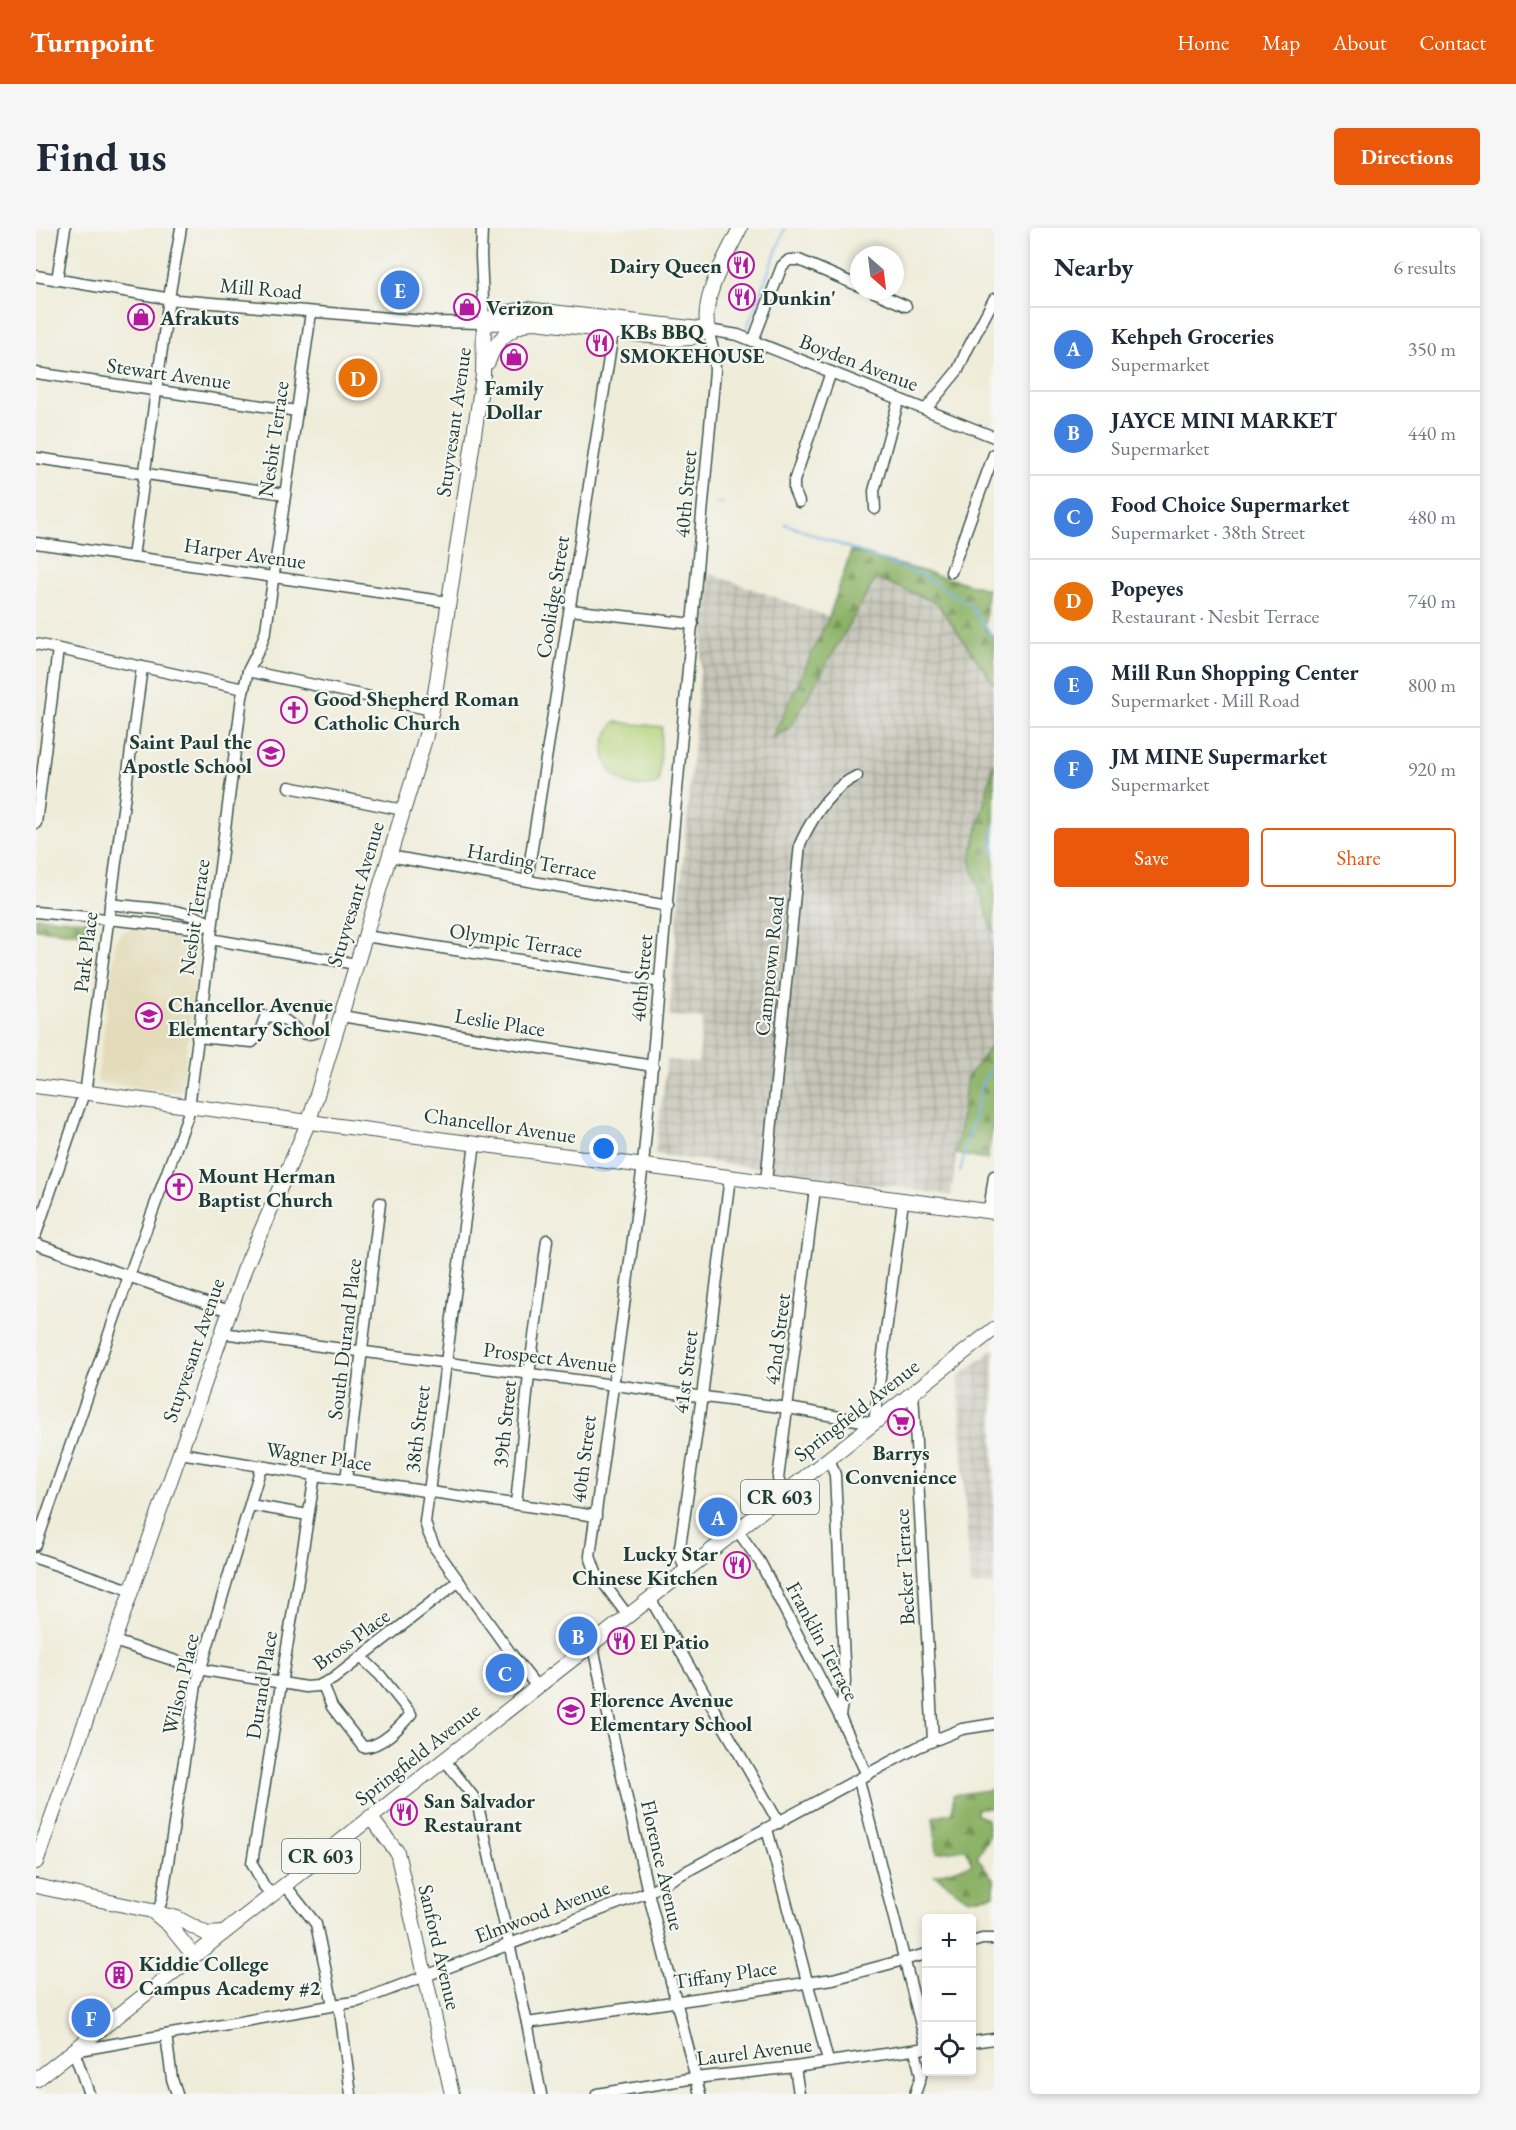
<!DOCTYPE html>
<meta charset="utf-8">
<style>
body{margin:0;font-family:"EB Garamond",serif;background:#f6f6f7;color:#1f2937}
.controls{position:absolute;right:18px;bottom:18px;display:grid;overflow:hidden;border-radius:6px;box-shadow:0 3px 9px #0003}
.controls button{width:54px;height:54px;display:grid;place-items:center;padding:0;border:0;border-bottom:2px solid #e0e1e3;background:#fff;color:#1f2937;font:30px sans-serif}
.compass{position:absolute;left:814px;top:18px;width:54px;height:54px;border-radius:50%;background:#fff;box-shadow:0 3px 9px #0003;rotate:152deg}
.you{position:absolute;left:568px;top:921px;width:21px;height:21px;margin:-15px;border:4px solid #fff;border-radius:50%;background:#1a73e8;box-shadow:0 0 0 9px #1a73e833}
.badge{display:grid;place-items:center;width:39px;height:39px;border-radius:50%;background:#ea580c;color:#fff;font-size:20px;font-weight:700}
.pin{position:absolute;translate:-50% -50%;border:3px solid #fff;box-shadow:0 2px 6px #0006}
.list{margin:0;padding:0;list-style:none}
h2{display:flex;justify-content:space-between;align-items:center;height:78px;margin:0;padding:0 24px;font-size:26px}
h2 small{font-size:20px;font-weight:400;color:#747a83}
.list li{display:grid;grid-template-columns:39px 1fr auto;gap:18px;align-items:center;box-sizing:border-box;height:84px;padding:0 24px;border-top:2px solid #e0e1e3}
.list b{display:block;font-size:22px;white-space:nowrap}
.list p{margin:0;font-size:20px;white-space:nowrap;color:#747a83}
.list em{font-size:20px;font-style:normal;color:#747a83}
.actions{display:flex;gap:12px;padding:18px 24px}
.actions a{flex:1;padding:14px 0;border:2px solid #ea580c;border-radius:6px;text-align:center;font-size:21px;color:#ea580c}
.actions .main{background:#ea580c;color:#fff}
.icon{flex:none;width:33px;height:33px;fill:none;stroke:currentColor;stroke-width:2;stroke-linecap:round;stroke-linejoin:round}
.map{position:relative;flex:none;width:958px;height:1866px;overflow:hidden;border-radius:6px}
header{display:flex;align-items:center;gap:36px;box-sizing:border-box;height:84px;padding:0 30px;background:#ea580c;color:#fff}
header strong{font-size:28px}
nav{display:flex;gap:33px;margin-inline-start:auto;font-size:21px}
.intro{display:flex;align-items:center;justify-content:space-between;box-sizing:border-box;height:144px;padding:0 36px}
h1{margin:0;font-size:42px}
.button{padding:15px 27px;border-radius:6px;background:#ea580c;color:#fff;font-size:21px;font-weight:700}
main{display:flex;gap:36px;padding:0 36px}
aside{flex:1;background:#fff;border-radius:6px;box-shadow:0 3px 9px #0003}
.map>svg:first-child{display:block}
.built{fill:#e3dbba}
.industrial{fill:url(#industrial-grid)}
.green{fill:#b2d178;stroke:#688756;stroke-width:1.5}
.forest{fill:url(#forest-firs);stroke:#56784e;stroke-width:1.5}
.lines{fill:none;stroke-linecap:round;stroke-linejoin:round}
.stream{stroke:#70b1e4;stroke-width:2}
.minor-casing{stroke:#3e574d;stroke-width:13}
.major-casing{stroke:#3e574d;stroke-width:16}
.minor{stroke:#fff;stroke-width:10}
.major{stroke:#fff;stroke-width:14}
.labels{text-anchor:middle;dominant-baseline:central;stroke-width:4.5;stroke-linejoin:round;paint-order:stroke}
.shield{fill:#f6f6f2;stroke:#60746d;stroke-width:1.5}
.shield-label{font-size:20px;font-weight:bold;fill:#1f3d34}
.poi-label{font-size:21px;font-weight:bold;fill:#1f3d34;stroke:#f6f6f2;text-anchor:start}
.street-label{font-size:21px;fill:#1f3d34;stroke:#f6f6f2}
</style>
<header>
<strong>Turnpoint</strong>
<nav><a>Home</a><a>Map</a><a>About</a><a>Contact</a></nav>
</header>
<div class="intro"><h1>Find us</h1><a class="button">Directions</a></div>
<main>
<div class="map">
<svg width="958" height="1866" viewBox="0 0 958 1866">
<defs>
<pattern id="industrial-grid" width="8" height="8" patternUnits="userSpaceOnUse" patternTransform="scale(1.5)"><rect width="8" height="8" fill="#c6c5b8"/><path d="M0 4h8M4 0v8" fill="none" stroke="#a0a196"/></pattern>
<pattern id="forest-firs" width="22" height="20" patternUnits="userSpaceOnUse" patternTransform="scale(1.5)"><rect width="22" height="20" fill="#8db368"/><path d="M5 1l3.5 6h-7zM16 11l3.5 6h-7z" fill="#739356"/></pattern>
</defs>
<rect width="100%" height="100%" fill="#f6f6f2"/>
<filter id="ink" filterUnits="userSpaceOnUse"><feTurbulence type="fractalNoise" baseFrequency=".0167" numOctaves="2"/><feDisplacementMap in="SourceGraphic" scale="12" xChannelSelector="R" yChannelSelector="G"/><feConvolveMatrix kernelMatrix="1 2 1 2 8 2 1 2 1" color-interpolation-filters="sRGB"/></filter>
<filter id="wash" filterUnits="userSpaceOnUse"><feTurbulence type="fractalNoise" baseFrequency=".008" numOctaves="4" result="noise"/><feDisplacementMap in="SourceGraphic" scale="24" xChannelSelector="R" yChannelSelector="G"/><feGaussianBlur stdDeviation="1.35" result="paint"/><feColorMatrix in="noise" values="0 0 0 0 0 0 0 0 0 0 0 0 0 0 0 0 0 1.4 0 .05"/><feComposite in="paint" operator="in"/></filter>
<g filter="url(#wash)">
<rect width="100%" height="100%" fill="#efecd9"/>
<polygon class="built" points="97,699 153,706 160,711 164,719 145,865 63,855 61,852 80,712 85,705"/>
<g class="industrial">
<polygon points="673,345 793,389 737,509 753,501 840,350 901,375 958,456 958,534 934,633 958,706 958,814 931,850 915,967 619,926 631,832 662,835 667,791 633,788"/>
<polygon points="958,1121 958,1356 934,1358 922,1149"/>
</g>
<path class="green" d="M 579,494 L 626,499 L 623,555 C 583,571 550,528 579,494 Z"/>
<g class="forest">
<polygon points="815,323 951,361 949,402 958,408 958,456 901,375 840,350 753,501 736,510 793,389"/>
<polygon points="958,534 958,706 934,633"/>
<polygon points="0,689 51,693 59,700 49,706 0,701"/>
<polygon points="958,814 958,892 951,932 920,926 931,850"/>
<polygon points="958,1561 958,1580 941,1580 941,1587 951,1591 953,1608 941,1629 958,1652 958,1667 932,1671 899,1647 936,1636 930,1621 901,1625 897,1589 917,1584 917,1567"/>
</g>
<g class="lines">
<g class="stream">
<polyline points="711,100 749,0"/>
<polyline points="679,275 687,276"/>
<polyline points="749,296 886,347 933,376 958,410"/>
<polyline points="958,600 956,609 958,626"/>
<polyline points="924,944 947,852 958,838"/>
</g>
</g>
</g>
<g filter="url(#ink)">
<g class="lines">
<defs>
<g id="minor">
<polyline points="0,48 141,72 400,94 448,95 445,28 446,0"/>
<polyline points="21,52 29,0"/>
<polyline points="836,63 870,78"/>
<polyline points="717,113 746,38 753,32 763,32 823,58"/>
<polyline points="0,145 261,183"/>
<polyline points="890,181 922,142 930,124 958,71"/>
<polyline points="0,230 249,266"/>
<polyline points="763,274 758,262 758,253 795,144"/>
<polyline points="839,281 838,263 863,171"/>
<polyline points="0,315 412,374"/>
<polyline points="97,329 133,70 145,0"/>
<polyline points="915,344 958,226"/>
<polyline points="534,382 657,396"/>
<polyline points="0,416 208,461"/>
<polyline points="212,443 396,482"/>
<polyline points="253,559 367,582"/>
<polyline points="0,595 22,421"/>
<polyline points="353,628 632,678"/>
<polyline points="491,652 578,98"/>
<path d="M 74,676 C 109,681 144,678 176,696"/>
<polyline points="0,684 160,700 176,696"/>
<polyline points="329,708 625,754"/>
<polyline points="174,711 320,736"/>
<polyline points="305,788 617,838"/>
<path d="M 161,809 L 216,814 C 225,807 225,797 230,788 C 236,789 244,789 250,793 C 262,801 263,810 281,804 L 287,779"/>
<polyline points="439,915 389,1294 392,1304 399,1320 473,1423 501,1459"/>
<path d="M 730,954 L 764,616 C 776,590 794,560 821,548"/>
<polyline points="953,983 958,948"/>
<polyline points="0,1006 50,859 106,439"/>
<polyline points="0,1016 193,1083"/>
<polyline points="186,1105 752,1180 838,1195 867,973"/>
<polyline points="877,1164 897,1512"/>
<polyline points="144,1225 279,1247 560,1288"/>
<polyline points="793,1230 799,1247 809,1454 804,1488"/>
<polyline points="310,1252 344,975"/>
<polyline points="748,1265 742,1251 779,961"/>
<polyline points="480,1276 493,1146 511,1012"/>
<polyline points="214,1277 272,1287"/>
<polyline points="701,1302 724,1334 804,1489 831,1547"/>
<polyline points="0,1317 93,1048 152,887 206,469 212,443 225,417 230,402 275,84"/>
<polyline points="0,1330 94,1362"/>
<polyline points="650,1343 643,1326 666,1168 694,949"/>
<polyline points="614,1370 743,1595"/>
<polyline points="592,1388 560,1345 554,1328 607,937 679,143 678,125 672,102 702,107 958,209"/>
<polyline points="78,1413 168,1442 270,1459 282,1458 297,1451 423,1353"/>
<polyline points="556,1415 612,1664 664,1866"/>
<path d="M 287,1457 L 296,1479 L 327,1519 C 344,1520 365,1498 375,1486 L 344,1447 L 326,1430"/>
<polyline points="408,1531 439,1571 442,1578 491,1795 505,1866"/>
<polyline points="823,1552 890,1817"/>
<polyline points="731,1601 792,1833"/>
<polyline points="249,1657 280,1696 297,1777"/>
<polyline points="236,1667 228,1658 216,1635 279,1247"/>
<polyline points="121,1685 126,1672 160,1457 225,1239"/>
<polyline points="936,1714 946,1711 958,1711"/>
<polyline points="303,1776 315,1866"/>
<polyline points="491,1795 797,1751 890,1726"/>
<polyline points="130,1807 136,1851 141,1866"/>
<polyline points="936,1814 958,1811"/>
<polyline points="759,1839 763,1866"/>
<polyline points="53,1866 38,1823 323,1773 612,1664 882,1519 926,1501 958,1496"/>
<polyline points="561,1866 659,1850 759,1839 890,1820"/>
<polyline points="879,1866 885,1848 879,1822"/>
</g>
<g id="major">
<polyline points="448,95 462,86 490,81 672,102"/>
<polyline points="449,95 500,94 639,111 654,110 672,102"/>
<path d="M 672,102 C 664,70 690,29 704,0"/>
<path d="M 452,134 C 458,116 470,102 489,96"/>
<polyline points="0,858 958,984"/>
<polyline points="334,1589 361,1624 416,1866"/>
<polyline points="0,1634 209,1040 273,893 389,511 398,472 447,147 448,95"/>
<polyline points="0,1658 116,1683 133,1697 158,1728"/>
<polyline points="121,1685 141,1690 171,1706 187,1705"/>
<polyline points="0,1852 958,1101"/>
</g>
</defs>
<use href="#minor" class="minor-casing"/>
<use href="#major" class="major-casing"/>
<use href="#minor" class="minor"/>
<use href="#major" class="major"/>
</g>
</g>
<defs>
<symbol id="restaurant-ring" viewBox="-11 -11 22 22"><circle r="9.5" fill="#f6f6f2" stroke="#b5179e" stroke-width="1.5"/><path d="M-5-6h1v4h1v-4h1v4h1v-4h1v5L-1.5 .5V6h-2V.5L-5-1ZM5-6V6H3V1.5H1.5Q1.5-4 5-6Z" fill="#b5179e"/></symbol>
<symbol id="shop-ring" viewBox="-11 -11 22 22"><circle r="9.5" fill="#f6f6f2" stroke="#b5179e" stroke-width="1.5"/><path d="M-5-2.5h2.3a2.7 3.5 0 0 1 5.4 0H5L5.5 6h-11ZM-1.5-2.5h3a1.5 2.3 0 0 0-3 0Z" fill="#b5179e"/></symbol>
<symbol id="church-ring" viewBox="-11 -11 22 22"><circle r="9.5" fill="#f6f6f2" stroke="#b5179e" stroke-width="1.5"/><path d="M-1.2-6h2.4v3.5h3.3v2.4h-3.3V6h-2.4V-.1h-3.3v-2.4h3.3Z" fill="#b5179e"/></symbol>
<symbol id="school-ring" viewBox="-11 -11 22 22"><circle r="9.5" fill="#f6f6f2" stroke="#b5179e" stroke-width="1.5"/><path d="M0-5L7-2L0 1L-7-2ZM-4 1L0 2.5L4 1V4Q0 6-4 4Z" fill="#b5179e"/></symbol>
<symbol id="supermarket-ring" viewBox="-11 -11 22 22"><circle r="9.5" fill="#f6f6f2" stroke="#b5179e" stroke-width="1.5"/><path d="M-6-5.5h2.5l.6 2H6L4.5 2H-2.5L-4.4-4H-6ZM-1.5 3.2a1.3 1.3 0 1 0 .1 0ZM3 3.2a1.3 1.3 0 1 0 .1 0Z" fill="#b5179e"/></symbol>
<symbol id="building-ring" viewBox="-11 -11 22 22"><circle r="9.5" fill="#f6f6f2" stroke="#b5179e" stroke-width="1.5"/><path d="M-4-6H4V6H1V3H-1V6H-4ZM-2.5-4.3h1.7v1.8h-1.7ZM.8-4.3h1.7v1.8H.8ZM-2.5-1h1.7V.8h-1.7ZM.8-1h1.7V.8H.8Z" fill="#b5179e"/></symbol>
</defs>
<g fill-rule="evenodd">
<use href="#restaurant-ring" x="690" y="22" width="30" height="30"/>
<use href="#restaurant-ring" x="691" y="54" width="30" height="30"/>
<use href="#shop-ring" x="416" y="64" width="30" height="30"/>
<use href="#shop-ring" x="90" y="74" width="30" height="30"/>
<use href="#restaurant-ring" x="549" y="100" width="30" height="30"/>
<use href="#shop-ring" x="463" y="114" width="30" height="30"/>
<use href="#church-ring" x="243" y="467" width="30" height="30"/>
<use href="#school-ring" x="220" y="510" width="30" height="30"/>
<use href="#school-ring" x="98" y="773" width="30" height="30"/>
<use href="#church-ring" x="128" y="944" width="30" height="30"/>
<use href="#supermarket-ring" x="850" y="1179" width="30" height="30"/>
<use href="#restaurant-ring" x="686" y="1322" width="30" height="30"/>
<use href="#restaurant-ring" x="570" y="1398" width="30" height="30"/>
<use href="#school-ring" x="520" y="1468" width="30" height="30"/>
<use href="#restaurant-ring" x="353" y="1569" width="30" height="30"/>
<use href="#building-ring" x="68" y="1732" width="30" height="30"/>
</g>
<g class="labels">
<g class="shield">
<rect x="705" y="1252" width="78" height="34" rx="4.5"/>
<rect x="246" y="1611" width="78" height="34" rx="4.5"/>
</g>
<g class="shield-label">
<text x="744" y="1269">CR 603</text>
<text x="285" y="1628">CR 603</text>
</g>
<g class="poi-label">
<text x="686" y="37" text-anchor="end">Dairy Queen</text>
<text x="726" y="69">Dunkin'</text>
<text x="450" y="79">Verizon</text>
<text x="124" y="89">Afrakuts</text>
<text x="584" y="103">KBs BBQ<tspan x="584" dy="24">SMOKEHOUSE</tspan></text>
<text x="478" y="159" text-anchor="middle">Family<tspan x="478" dy="24">Dollar</tspan></text>
<text x="278" y="470">Good Shepherd Roman<tspan x="278" dy="24">Catholic Church</tspan></text>
<text x="216" y="513" text-anchor="end">Saint Paul the<tspan x="216" dy="24">Apostle School</tspan></text>
<text x="132" y="776">Chancellor Avenue<tspan x="132" dy="24">Elementary School</tspan></text>
<text x="162" y="947">Mount Herman<tspan x="162" dy="24">Baptist Church</tspan></text>
<text x="865" y="1224" text-anchor="middle">Barrys<tspan x="865" dy="24">Convenience</tspan></text>
<text x="682" y="1325" text-anchor="end">Lucky Star<tspan x="682" dy="24">Chinese Kitchen</tspan></text>
<text x="604" y="1413">El Patio</text>
<text x="554" y="1471">Florence Avenue<tspan x="554" dy="24">Elementary School</tspan></text>
<text x="388" y="1572">San Salvador<tspan x="388" dy="24">Restaurant</tspan></text>
<text x="103" y="1735">Kiddie College<tspan x="103" dy="24">Campus Academy #2</tspan></text>
</g>
<g class="street-label">
<text transform="translate(225 60) rotate(5)">Mill Road</text>
<text transform="translate(823 134) rotate(21)">Boyden Avenue</text>
<text transform="translate(133 145) rotate(8)">Stewart Avenue</text>
<text transform="translate(417 194) rotate(-82)">Stuyvesant Avenue</text>
<text transform="translate(237 211) rotate(-82)">Nesbit Terrace</text>
<text transform="translate(649 266) rotate(-85)">40th Street</text>
<text transform="translate(209 325) rotate(8)">Harper Avenue</text>
<text transform="translate(516 369) rotate(-81)">Coolidge Street</text>
<text transform="translate(496 633) rotate(10)">Harding Terrace</text>
<text transform="translate(319 666) rotate(-73)">Stuyvesant Avenue</text>
<text transform="translate(158 689) rotate(-82)">Nesbit Terrace</text>
<text transform="translate(480 712) rotate(9)">Olympic Terrace</text>
<text transform="translate(49 724) rotate(-83)">Park Place</text>
<text transform="translate(733 738) rotate(-84)">Camptown Road</text>
<text transform="translate(605 750) rotate(-85)">40th Street</text>
<text transform="translate(464 794) rotate(9)">Leslie Place</text>
<text transform="translate(464 897) rotate(8)">Chancellor Avenue</text>
<text transform="translate(308 1111) rotate(-83)">South Durand Place</text>
<text transform="translate(741 1111) rotate(-83)">42nd Street</text>
<text transform="translate(157 1122) rotate(-71)">Stuyvesant Avenue</text>
<text transform="translate(514 1129) rotate(7)">Prospect Avenue</text>
<text transform="translate(649 1144) rotate(-83)">41st Street</text>
<text transform="translate(820 1182) rotate(-38)">Springfield Avenue</text>
<text transform="translate(468 1196) rotate(-84)">39th Street</text>
<text transform="translate(381 1201) rotate(-83)">38th Street</text>
<text transform="translate(283 1228) rotate(8)">Wagner Place</text>
<text transform="translate(547 1231) rotate(-83)">40th Street</text>
<text transform="translate(868 1339) rotate(-93)">Becker Terrace</text>
<text transform="translate(315 1411) rotate(-36)">Bross Place</text>
<text transform="translate(787 1413) rotate(62)">Franklin Terrace</text>
<text transform="translate(144 1456) rotate(-77)">Wilson Place</text>
<text transform="translate(225 1457) rotate(-81)">Durand Place</text>
<text transform="translate(381 1526) rotate(-38)">Springfield Avenue</text>
<text transform="translate(627 1637) rotate(77)">Florence Avenue</text>
<text transform="translate(506 1683) rotate(-21)">Elmwood Avenue</text>
<text transform="translate(404 1719) rotate(77)">Sanford Avenue</text>
<text transform="translate(689 1746) rotate(-8)">Tiffany Place</text>
<text transform="translate(718 1823) rotate(-7)">Laurel Avenue</text>
</g>
</g>
</svg>
<div class="controls">
<button>+</button>
<button>−</button>
<button><svg class="icon" aria-label="locate" viewBox="0 0 24 24"><circle cx="12" cy="12" r="6"/><path d="M12 2v4M12 18v4M2 12h4M18 12h4"/></svg></button>
</div>
<svg class="compass" viewBox="-18 -18 36 36"><path d="M0-13l5 13h-10z" fill="#e53935"/><path d="M0 13l5-13h-10z" fill="#747a83"/></svg>
<div class="you"></div>
<div class="pin badge" style="left:682px;top:1289px;background:#3f7fe0">A</div>
<div class="pin badge" style="left:542px;top:1408px;background:#3f7fe0">B</div>
<div class="pin badge" style="left:469px;top:1445px;background:#3f7fe0">C</div>
<div class="pin badge" style="left:322px;top:150px;background:#e8710a">D</div>
<div class="pin badge" style="left:364px;top:62px;background:#3f7fe0">E</div>
<div class="pin badge" style="left:55px;top:1790px;background:#3f7fe0">F</div>
</div>
<aside>
<h2>Nearby<small>6 results</small></h2>
<ul class="list">
<li><span class="badge" style="background:#3f7fe0">A</span><div><b>Kehpeh Groceries</b><p>Supermarket</p></div><em>350 m</em></li>
<li><span class="badge" style="background:#3f7fe0">B</span><div><b>JAYCE MINI MARKET</b><p>Supermarket</p></div><em>440 m</em></li>
<li><span class="badge" style="background:#3f7fe0">C</span><div><b>Food Choice Supermarket</b><p>Supermarket · 38th Street</p></div><em>480 m</em></li>
<li><span class="badge" style="background:#e8710a">D</span><div><b>Popeyes</b><p>Restaurant · Nesbit Terrace</p></div><em>740 m</em></li>
<li><span class="badge" style="background:#3f7fe0">E</span><div><b>Mill Run Shopping Center</b><p>Supermarket · Mill Road</p></div><em>800 m</em></li>
<li><span class="badge" style="background:#3f7fe0">F</span><div><b>JM MINE Supermarket</b><p>Supermarket</p></div><em>920 m</em></li>
</ul>
<div class="actions"><a class="main">Save</a><a>Share</a></div>
</aside>
</main>
